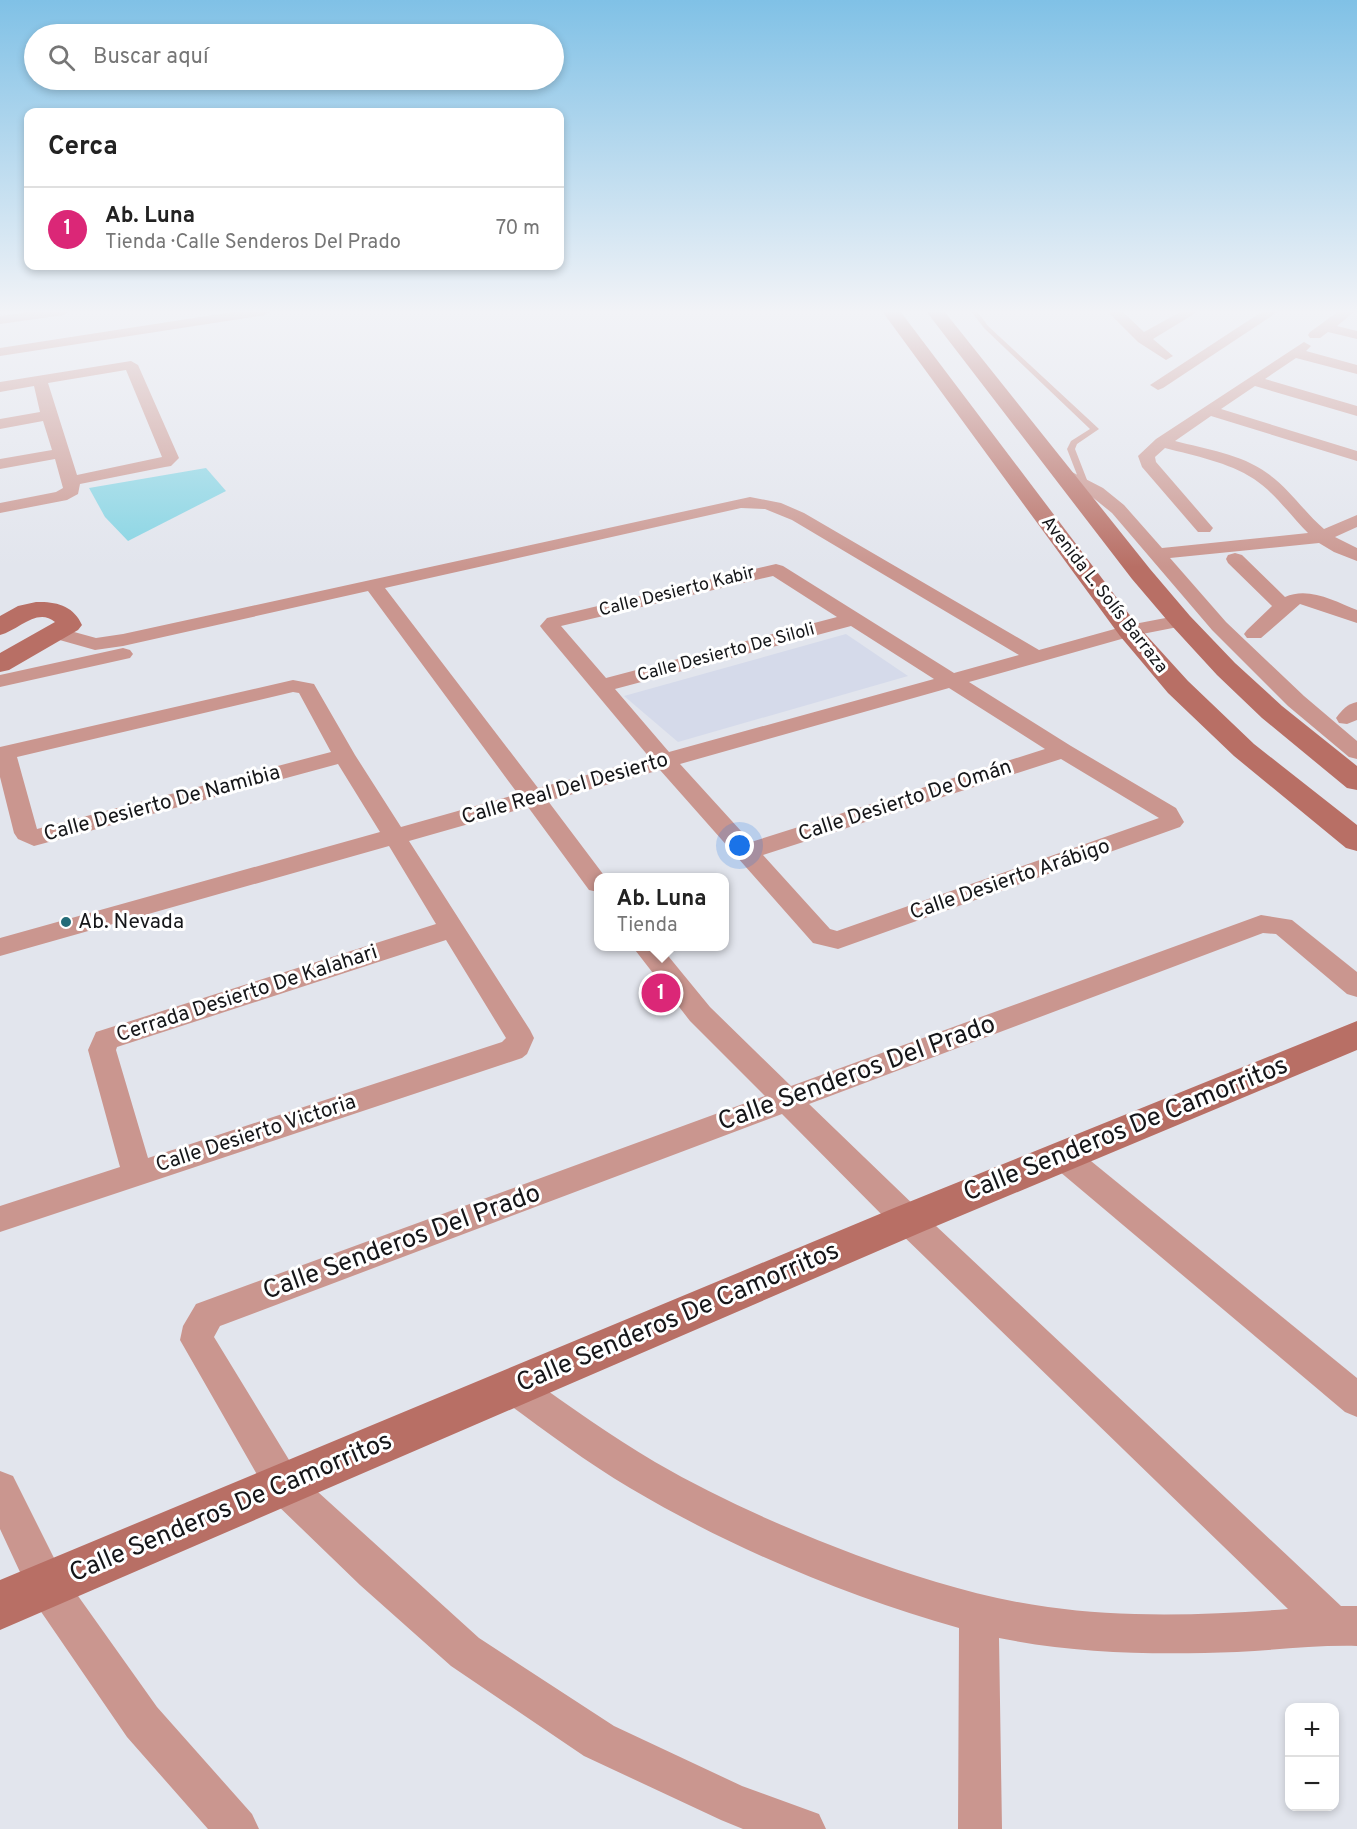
<!DOCTYPE html>
<html lang="es">
<meta charset="utf-8">
<style>
body{margin:0;font-family:Overpass,sans-serif;background:#f6f6f6;color:#222}
.controls{position:absolute;right:18px;bottom:18px;display:grid;overflow:hidden;border-radius:12px;box-shadow:0 3px 9px #0003}
.controls button{width:54px;height:54px;display:grid;place-items:center;padding:0;border:0;border-bottom:2px solid #e0e0e0;background:#fff;color:#222;font:30px sans-serif}
.you{position:absolute;left:740px;top:846px;width:21px;height:21px;margin:-15px;border:4px solid #fff;border-radius:50%;background:#1a73e8;box-shadow:0 0 0 9px #1a73e833}
.badge{display:grid;place-items:center;width:39px;height:39px;border-radius:50%;background:#db2777;color:#fff;font-size:20px;font-weight:700}
.pin{position:absolute;translate:-50% -50%;border:3px solid #fff;box-shadow:0 2px 6px #0006}
.popup{position:absolute;left:594px;top:873px;width:135px;height:78px;box-sizing:border-box;display:grid;place-content:center;border-radius:12px;background:#fff;filter:drop-shadow(0 2px 4px #0005);font-size:20px;white-space:nowrap;color:#767676}
.popup b{font-size:22px;color:#222}
.popup::after{content:'';position:absolute;left:50%;top:100%;margin-left:-12px;border:12px solid transparent;border-top-color:#fff}
.list{margin:0;padding:0;list-style:none}
h2{display:flex;justify-content:space-between;align-items:center;height:78px;margin:0;padding:0 24px;font-size:26px}
h2 small{font-size:20px;font-weight:400;color:#767676}
.list li{display:grid;grid-template-columns:39px 1fr auto;gap:18px;align-items:center;box-sizing:border-box;height:84px;padding:0 24px;border-top:2px solid #e0e0e0}
.list b{display:block;font-size:22px;white-space:nowrap}
.list p{margin:0;font-size:20px;white-space:nowrap;color:#767676}
.list em{font-size:20px;font-style:normal;color:#767676}
.icon{flex:none;width:33px;height:33px;fill:none;stroke:currentColor;stroke-width:2;stroke-linecap:round;stroke-linejoin:round}
.map{position:relative;flex:none;width:1357px;height:1829px;overflow:hidden}
.search{position:absolute;background:#fff;box-shadow:0 3px 9px #0003;left:24px;top:24px;width:540px;height:66px;display:flex;align-items:center;gap:15px;box-sizing:border-box;padding:0 21px;border-radius:33px;color:#767676;font-size:22px}
.panel{position:absolute;background:#fff;box-shadow:0 3px 9px #0003;left:24px;top:108px;width:540px;height:162px;border-radius:12px}
.map>svg:first-child{display:block}
.built{fill:#d5daea}
.water{fill:#85d4e3}
.lines{fill:none;stroke-linecap:round;stroke-linejoin:round}
.lane{fill:#ca968f;fill-rule:evenodd}
.street{fill:#ca968f;fill-rule:evenodd}
.secondary{fill:#b86f65;fill-rule:evenodd}
.poi-dot{fill:#236b78;stroke:#fff;stroke-width:2}
.labels{text-anchor:middle;dominant-baseline:central;stroke-width:6;stroke-linejoin:round;paint-order:stroke}
.far-street-label{font-size:18px;fill:#151619;stroke:#fff}
.street-label{font-size:21px;fill:#151619;stroke:#fff}
.poi-label{font-size:21px;fill:#151619;stroke:#fff;text-anchor:start}
.near-street-label{font-size:26px;fill:#151619;stroke:#fff}
</style>
<div class="map">
<svg width="1357" height="1829" viewBox="0 0 1357 1829">
<rect width="100%" height="100%" fill="#e2e5ed"/>
<polygon class="built" points="846,634 908,676 678,742 624,696"/>
<polygon class="water" points="206,468 226,491 128,541 105,517 89,488"/>
<g class="lines">
<polygon class="lane" points="971,311 977,311 988,326 1099,429 1077,444 1075,449 1089,485 1088,487 1081,485 1067,449 1071,441 1090,429 984,328"/>
<g class="street">
<polygon points="35,311 71,311 64,315 0,324 0,316"/>
<polygon points="239,311 272,311 265,315 0,356 0,348"/>
<polygon points="1107,311 1122,311 1144,332 1182,311 1199,311 1153,339 1173,356 1166,360 1138,342"/>
<polygon points="1263,311 1279,311 1163,388 1158,390 1150,385"/>
<polygon points="1339,311 1355,311 1337,326 1357,331 1357,339 1328,332 1320,338 1310,338 1308,335 1310,332"/>
<path d="M 1304,342 L 1311,346 L 1306,351 L 1357,365 L 1357,374 L 1296,358 L 1265,379 L 1357,406 L 1357,416 L 1255,386 L 1221,409 L 1357,451 L 1357,461 L 1211,416 L 1175,441 C 1206,449 1241,454 1267,473 C 1289,488 1304,512 1324,529 L 1357,515 L 1357,527 L 1335,537 L 1357,548 L 1357,561 L 1334,552 L 1319,543 L 1170,558 L 1226,622 L 1304,696 L 1357,741 L 1357,759 L 1349,757 L 1288,706 L 1212,630 L 1112,513 L 1091,496 L 1058,479 L 1056,475 L 1064,470 L 1070,471 L 1103,488 L 1124,505 L 1162,548 L 1308,533 C 1290,515 1275,493 1254,479 C 1228,462 1195,456 1165,448 L 1155,457 L 1156,462 L 1213,528 L 1210,532 L 1198,532 L 1142,467 L 1138,456 L 1156,439 Z"/>
<path d="M 131,361 L 138,365 L 179,458 L 171,466 L 165,467 L 80,484 L 78,494 L 67,500 L 0,513 L 0,503 L 56,492 L 63,488 L 55,459 L 0,469 L 0,459 L 52,450 L 43,421 L 0,429 L 0,419 L 40,412 L 34,386 L 0,392 L 0,382 ZM 126,370 L 162,457 L 77,475 L 48,383 Z"/>
<path d="M 750,497 L 781,503 L 804,513 L 1039,650 L 1129,625 L 1181,615 L 1188,617 L 1191,621 L 1188,625 L 1132,636 L 969,682 L 1071,746 L 1176,808 L 1184,822 L 1180,827 L 838,949 L 813,943 L 660,770 L 548,801 L 606,878 L 598,878 L 598,892 L 589,890 L 528,807 L 409,841 L 530,1030 L 534,1038 L 527,1054 L 522,1058 L 0,1232 L 0,1206 L 120,1167 L 88,1050 L 96,1032 L 436,924 L 389,846 L 0,956 L 0,938 L 380,832 L 338,764 L 34,846 L 18,839 L 14,833 L 0,777 L 0,747 L 293,680 L 314,684 L 355,755 L 401,827 L 518,794 L 368,591 L 123,646 L 95,650 L 49,637 L 46,633 L 49,629 L 56,627 L 96,638 L 123,634 ZM 741,508 L 765,509 L 792,520 L 1019,655 L 954,673 L 783,566 L 776,564 L 547,618 L 540,626 L 543,630 L 650,758 L 538,788 L 385,588 ZM 773,576 L 837,617 L 606,678 L 561,626 ZM 851,626 L 934,679 L 669,752 L 615,689 ZM 949,688 L 1045,749 L 751,842 L 680,764 ZM 293,692 L 299,693 L 331,752 L 37,829 L 17,757 ZM 1061,759 L 1159,818 L 837,931 L 830,929 L 763,855 ZM 446,940 L 506,1038 L 502,1042 L 148,1158 L 116,1050 L 117,1047 Z"/>
<path d="M 1235,553 L 1242,555 L 1285,597 C 1308,586 1335,601 1357,610 L 1357,623 L 1300,604 L 1261,638 L 1247,638 L 1244,634 L 1247,630 L 1272,606 L 1228,563 L 1226,559 L 1228,555 Z"/>
<polygon points="123,648 130,650 133,654 130,658 0,687 0,675"/>
<path d="M 1357,702 L 1357,720 L 1347,724 L 1339,723 L 1336,718 C 1342,710 1347,704 1357,702 Z"/>
<path d="M 1261,915 L 1292,920 L 1357,972 L 1357,997 L 1347,994 L 1276,934 L 1263,933 L 809,1104 L 919,1210 L 1341,1606 L 1357,1606 L 1357,1646 C 1317,1645 1277,1650 1237,1652 C 1158,1655 1077,1654 999,1638 L 1002,1829 L 958,1829 L 959,1628 C 846,1596 731,1548 630,1488 C 585,1461 544,1430 503,1400 L 498,1388 L 503,1376 L 515,1372 L 527,1376 C 569,1406 611,1436 655,1462 C 719,1499 787,1529 856,1555 C 919,1578 982,1598 1048,1607 C 1126,1618 1209,1615 1288,1609 L 897,1230 L 782,1114 L 220,1326 L 214,1337 L 297,1473 L 479,1638 L 614,1726 L 742,1786 L 819,1814 L 826,1829 L 743,1829 L 721,1820 L 584,1756 L 451,1666 L 360,1585 L 271,1499 L 180,1340 L 183,1326 L 196,1304 L 765,1096 L 690,1021 L 632,946 L 660,946 L 710,1007 L 791,1086 Z"/>
<polygon points="1064,1145 1075,1148 1357,1378 1357,1417 1345,1412 1053,1166 1049,1157 1053,1148"/>
<polygon points="0,1471 13,1476 61,1572 157,1707 252,1814 259,1829 208,1829 127,1737 33,1600 0,1529"/>
</g>
<g class="secondary">
<polygon points="882,311 900,311 1138,626 1188,681 1254,744 1357,825 1357,851 1346,848 1234,756 1168,693 1120,636"/>
<polygon points="926,311 944,311 1150,569 1190,616 1235,663 1282,706 1357,766 1357,790 1347,788 1262,718 1217,675 1172,626 1132,579"/>
<path d="M 36,602 C 56,601 74,606 82,625 L 78,630 L 9,670 L 0,672 L 0,653 L 55,622 C 37,607 19,630 0,635 L 0,616 L 18,606 Z"/>
<polygon points="1357,1021 1357,1050 922,1232 0,1630 0,1580 894,1208"/>
</g>
</g>
<linearGradient id="sky" x2="0" y2="1"><stop stop-color="#80c1e6"/><stop offset="0.55" stop-color="#f2f3f7"/><stop offset="1" stop-color="#f2f3f7" stop-opacity="0"/></linearGradient>
<rect width="1357" height="567" fill="url(#sky)"/>
<circle class="poi-dot" cx="66" cy="922" r="6"/>
<g class="labels">
<g class="far-street-label">
<text transform="translate(677 592) rotate(-14)">Calle Desierto Kabir</text>
<text transform="translate(1104 595) rotate(52)">Avenida L. Solís Barraza</text>
<text transform="translate(726 653) rotate(-15)">Calle Desierto De Siloli</text>
</g>
<g class="street-label">
<text transform="translate(565 789) rotate(-16)">Calle Real Del Desierto</text>
<text transform="translate(905 801) rotate(-18)">Calle Desierto De Omán</text>
<text transform="translate(162 804) rotate(-15)">Calle Desierto De Namibia</text>
<text transform="translate(1010 880) rotate(-19)">Calle Desierto Arábigo</text>
<text transform="translate(247 994) rotate(-18)">Cerrada Desierto De Kalahari</text>
<text transform="translate(256 1134) rotate(-18)">Calle Desierto Victoria</text>
</g>
<g class="poi-label">
<text x="78" y="922">Ab. Nevada</text>
</g>
<g class="near-street-label">
<text transform="translate(857 1074) rotate(-20)">Calle Senderos Del Prado</text>
<text transform="translate(1126 1130) rotate(-22)">Calle Senderos De Camorritos</text>
<text transform="translate(402 1243) rotate(-20)">Calle Senderos Del Prado</text>
<text transform="translate(678 1318) rotate(-23)">Calle Senderos De Camorritos</text>
<text transform="translate(231 1508) rotate(-23)">Calle Senderos De Camorritos</text>
</g>
</g>
</svg>
<div class="controls">
<button>+</button>
<button>−</button>
</div>
<div class="you"></div>
<div class="pin badge" style="left:661px;top:993px">1</div>
<div class="popup"><b>Ab. Luna</b>Tienda</div>
<div class="search"><svg class="icon" aria-label="search" viewBox="0 0 24 24"><circle cx="10" cy="10" r="6"/><path d="M15 15l6 6"/></svg>Buscar aquí</div>
<section class="panel">
<h2>Cerca<small></small></h2>
<ul class="list">
<li><span class="badge">1</span><div><b>Ab. Luna</b><p>Tienda · Calle Senderos Del Prado</p></div><em>70 m</em></li>
</ul>
</section>
</div>
